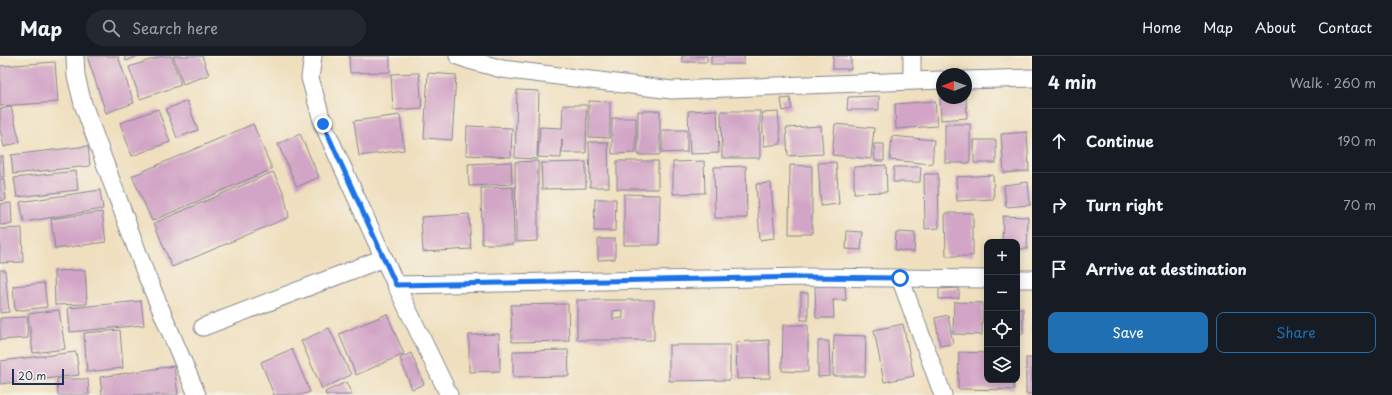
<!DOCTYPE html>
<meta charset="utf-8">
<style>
body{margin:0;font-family:"Playpen Sans",sans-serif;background:#242831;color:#f1f3f6}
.controls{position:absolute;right:12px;bottom:12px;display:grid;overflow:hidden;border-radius:8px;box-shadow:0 2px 10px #0003}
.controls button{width:36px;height:36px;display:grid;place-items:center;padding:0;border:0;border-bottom:1px solid #363941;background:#171b24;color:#f1f3f6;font:20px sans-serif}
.compass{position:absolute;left:936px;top:12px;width:36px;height:36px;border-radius:50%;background:#171b24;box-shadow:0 2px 10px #0003;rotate:269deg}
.scale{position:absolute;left:12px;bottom:10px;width:52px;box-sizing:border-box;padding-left:4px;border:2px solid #1b2f5e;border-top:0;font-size:11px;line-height:14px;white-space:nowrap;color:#1b2f5e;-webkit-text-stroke:3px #f7f3e8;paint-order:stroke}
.stop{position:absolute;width:12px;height:12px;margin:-9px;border:3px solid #1a73e8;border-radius:50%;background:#fff}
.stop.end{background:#1a73e8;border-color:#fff;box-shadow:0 1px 4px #0008}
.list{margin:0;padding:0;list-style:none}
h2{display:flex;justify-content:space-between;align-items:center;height:52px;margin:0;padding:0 16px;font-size:17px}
h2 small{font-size:13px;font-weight:400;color:#9ea1a6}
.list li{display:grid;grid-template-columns:26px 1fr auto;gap:12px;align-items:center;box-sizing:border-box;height:64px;padding:0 16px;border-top:1px solid #363941}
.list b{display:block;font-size:15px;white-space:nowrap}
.list em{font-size:13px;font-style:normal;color:#9ea1a6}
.actions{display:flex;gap:8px;padding:12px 16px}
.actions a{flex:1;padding:9px 0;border:1px solid #1f6fb2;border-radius:8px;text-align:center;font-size:14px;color:#1f6fb2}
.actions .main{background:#1f6fb2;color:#fff}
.icon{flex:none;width:22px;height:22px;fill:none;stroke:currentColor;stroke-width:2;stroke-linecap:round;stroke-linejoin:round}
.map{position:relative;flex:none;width:1032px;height:339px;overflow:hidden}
header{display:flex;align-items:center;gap:24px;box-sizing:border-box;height:56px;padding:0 20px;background:#171b24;border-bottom:1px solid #363941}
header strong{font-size:19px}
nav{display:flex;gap:22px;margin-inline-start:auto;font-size:14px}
.search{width:280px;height:36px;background:#242831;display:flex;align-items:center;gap:10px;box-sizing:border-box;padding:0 14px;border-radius:22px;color:#9ea1a6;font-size:15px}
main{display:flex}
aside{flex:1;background:#171b24}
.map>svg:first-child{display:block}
.building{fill:#d2a5c6;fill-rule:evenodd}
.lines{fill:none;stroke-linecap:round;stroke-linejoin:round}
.street-casing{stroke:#85878e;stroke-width:19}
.street{stroke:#fff;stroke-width:17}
.route{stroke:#1a73e8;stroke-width:5}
</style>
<header>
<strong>Map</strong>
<div class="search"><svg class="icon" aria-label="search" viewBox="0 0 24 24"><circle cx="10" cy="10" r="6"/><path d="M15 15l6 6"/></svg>Search here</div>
<nav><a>Home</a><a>Map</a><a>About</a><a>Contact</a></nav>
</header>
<main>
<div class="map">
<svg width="1032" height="339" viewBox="0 0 1032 339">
<rect width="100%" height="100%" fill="#f7f3e8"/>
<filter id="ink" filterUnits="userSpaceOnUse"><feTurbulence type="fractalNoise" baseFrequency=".025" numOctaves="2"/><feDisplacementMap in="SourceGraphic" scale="8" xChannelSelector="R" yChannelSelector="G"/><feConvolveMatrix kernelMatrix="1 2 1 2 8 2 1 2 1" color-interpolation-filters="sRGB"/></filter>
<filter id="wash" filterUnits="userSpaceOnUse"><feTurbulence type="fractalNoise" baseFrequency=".012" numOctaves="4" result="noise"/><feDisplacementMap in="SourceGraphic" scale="16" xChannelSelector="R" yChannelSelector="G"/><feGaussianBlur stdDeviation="0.9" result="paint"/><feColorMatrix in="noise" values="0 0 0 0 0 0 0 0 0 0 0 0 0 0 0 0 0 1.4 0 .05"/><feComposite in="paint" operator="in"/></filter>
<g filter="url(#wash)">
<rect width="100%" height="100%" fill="#efdfbe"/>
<g id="blocks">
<g class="building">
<polygon points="87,0 118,0 134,47 106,57"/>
<polygon points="124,0 138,0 126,5"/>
<polygon points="162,0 171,0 181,29 140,43 129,11"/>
<polygon points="173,0 202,0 209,19 183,28"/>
<polygon points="349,0 390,0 390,16 350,17"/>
<rect x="682" y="0" width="25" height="6"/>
<rect x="711" y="0" width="33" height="8"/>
<rect x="833" y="0" width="18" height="13"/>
<polygon points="55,6 58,46 0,50 0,10"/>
<polygon points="419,17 422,52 393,54 391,18"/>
<polygon points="428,17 456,19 452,84 424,82"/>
<polygon points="517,34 539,35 537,103 515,102"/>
<polygon points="879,40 879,54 847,54 848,41"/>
<polygon points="790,42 792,53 783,55 781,43"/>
<polygon points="940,42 966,42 967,62 941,64"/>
<polygon points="187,45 198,74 177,82 166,53"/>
<polygon points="589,45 610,46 610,82 589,81"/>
<polygon points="935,45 937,70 896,73 895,48"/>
<polygon points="563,49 587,49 586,97 562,97 562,84 561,102 538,101 540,71 562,72"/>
<polygon points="11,51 20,86 4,91 0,74 0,53"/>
<polygon points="158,53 170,86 132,100 120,67"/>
<polygon points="717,54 719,97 690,98 688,55"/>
<rect x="638" y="55" width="22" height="44"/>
<polygon points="721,55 760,55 760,102 722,102"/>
<polygon points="778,56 781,88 764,90 762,57"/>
<polygon points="400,59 404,94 359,100 354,65"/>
<polygon points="612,62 636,62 636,97 612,98"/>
<polygon points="253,68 272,113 152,165 132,120"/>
<polygon points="835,68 874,72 871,103 832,99"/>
<rect x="945" y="68" width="25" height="39"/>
<polygon points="467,70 512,72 511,101 466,99"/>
<polygon points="821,70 823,98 788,100 786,72"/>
<polygon points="662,74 687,74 687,96 662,97"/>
<polygon points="1027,76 1029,115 1004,117 1001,78"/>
<polygon points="300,78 319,121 297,131 278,88"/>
<polygon points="892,80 934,84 932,108 890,104"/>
<rect x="974" y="84" width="22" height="23"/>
<polygon points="589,86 608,86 609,131 590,131"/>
<polygon points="874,88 884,88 884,105 875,105"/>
<polygon points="88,90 90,110 13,118 11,99"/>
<polygon points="0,100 3,100 4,121 0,121"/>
<polygon points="538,105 538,185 516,186 515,106"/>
<rect x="617" y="105" width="41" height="28"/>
<polygon points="704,105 705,137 673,138 673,106"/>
<polygon points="511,106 512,128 469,130 468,108"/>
<polygon points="586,106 586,132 542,133 541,107"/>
<polygon points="836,106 839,148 821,150 818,107"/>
<polygon points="790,109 812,110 812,178 789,178"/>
<polygon points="886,109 887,136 854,137 854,111"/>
<polygon points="746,110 747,162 715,162 714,111"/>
<polygon points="894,111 921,111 920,126 893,126"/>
<polygon points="76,115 78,134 17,141 14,122"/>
<polygon points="273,116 284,137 289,161 172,211 154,167"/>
<polygon points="924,118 938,118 939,172 925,173"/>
<polygon points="993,119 994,143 957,145 956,121"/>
<polygon points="0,123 4,123 6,144 0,145"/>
<polygon points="1028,126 1030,149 1006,151 1004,129"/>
<polygon points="771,127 775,182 760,184 756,128"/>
<polygon points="513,131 514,188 482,188 481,132"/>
<polygon points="100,134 103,153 24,166 20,146"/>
<polygon points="624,138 660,139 659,189 624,189"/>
<polygon points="595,143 616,143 615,175 594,175"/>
<polygon points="11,147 12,168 0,169 0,148"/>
<polygon points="102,156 106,186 55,193 51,163"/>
<polygon points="945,157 973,157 973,200 946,200"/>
<polygon points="469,158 471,193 423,196 421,161"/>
<polygon points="1003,160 1028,161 1027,193 1017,193 1017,186 1002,186"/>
<polygon points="22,172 23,206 0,207 0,173"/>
<polygon points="847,175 863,176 861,194 846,193"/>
<polygon points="896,176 915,177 914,196 895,194"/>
<polygon points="598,183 615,183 615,203 598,204"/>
<polygon points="0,214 5,214 9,256 0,257"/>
<polygon points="85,214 87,248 55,249 54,215"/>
<polygon points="44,227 47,251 15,255 13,230"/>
<polygon points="845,229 846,244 833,244 834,262 816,262 815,230"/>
<polygon points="959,232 959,242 939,243 939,233"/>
<rect x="801" y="237" width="7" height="27"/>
<path d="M 577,244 L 654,244 L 654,284 L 577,284 ZM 623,254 L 623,262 L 613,263 L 613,255 Z"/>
<polygon points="141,245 144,269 70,276 68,252"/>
<polygon points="954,246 983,247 982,279 953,278"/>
<polygon points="568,248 569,285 512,286 511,249"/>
<rect x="1017" y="253" width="6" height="25"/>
<polygon points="59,254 65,293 33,297 28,258"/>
<polygon points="387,258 404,298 356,319 339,278"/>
<polygon points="948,259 953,288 940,290 935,262"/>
<polygon points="27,261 28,282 0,284 0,262"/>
<polygon points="903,268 914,320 884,326 874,274"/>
<polygon points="783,269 808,269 808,316 782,315"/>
<polygon points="329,272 351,319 322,333 301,285"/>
<polygon points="120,274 123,312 87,316 84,277"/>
<polygon points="499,278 500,315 469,316 469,279"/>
<polygon points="834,279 866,280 865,320 833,320"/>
<polygon points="769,284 770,322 737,323 736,286"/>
<polygon points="818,285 829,285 830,320 818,321"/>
<polygon points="669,289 730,289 730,324 669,325"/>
<polygon points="292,293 310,336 302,339 274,339 261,306"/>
<polygon points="568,294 569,320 513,321 513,295"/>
<polygon points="76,296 79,319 0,328 0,305"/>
<polygon points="959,296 987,297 987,324 1014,324 1014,334 958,333"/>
<polygon points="411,297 424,328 412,333 400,302"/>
<rect x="1026" y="302" width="6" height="36"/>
<polygon points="174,310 178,339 102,339 100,321"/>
<polygon points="57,323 88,323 89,339 58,339"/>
<polygon points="346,326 352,339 326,339 325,336"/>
</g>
</g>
</g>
<g filter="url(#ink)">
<use href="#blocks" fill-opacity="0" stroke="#85878e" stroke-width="1"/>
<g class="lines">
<defs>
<g id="street">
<polyline points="75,0 76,20 83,48 145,216 197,339"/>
<polyline points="313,0 310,22 323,68 396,229 449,339"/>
<polyline points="458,0 469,4 502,13 672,34 942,24"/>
<polyline points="966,24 1032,22"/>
<polyline points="912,25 912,0"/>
<polyline points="900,222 943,339"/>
<polyline points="1017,223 1032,223"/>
<polyline points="396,229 805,221 987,223"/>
<polyline points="203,271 384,202"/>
</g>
</defs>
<use href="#street" class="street-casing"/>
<use href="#street" class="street"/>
</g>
</g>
<g class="lines" filter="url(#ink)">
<polyline class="route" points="323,68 396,229 805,221 900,222"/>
</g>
</svg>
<div class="controls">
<button>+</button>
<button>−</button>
<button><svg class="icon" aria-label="locate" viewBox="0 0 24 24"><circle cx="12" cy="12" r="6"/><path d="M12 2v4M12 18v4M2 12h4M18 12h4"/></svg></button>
<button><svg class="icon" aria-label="layers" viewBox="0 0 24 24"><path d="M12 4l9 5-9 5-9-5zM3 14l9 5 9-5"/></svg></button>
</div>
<svg class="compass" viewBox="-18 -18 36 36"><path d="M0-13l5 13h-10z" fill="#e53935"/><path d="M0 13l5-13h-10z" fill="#9ea1a6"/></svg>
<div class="scale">20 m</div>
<div class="stop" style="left:900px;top:222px"></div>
<div class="stop end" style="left:323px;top:68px"></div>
</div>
<aside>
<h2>4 min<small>Walk · 260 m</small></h2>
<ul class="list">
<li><svg class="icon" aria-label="ahead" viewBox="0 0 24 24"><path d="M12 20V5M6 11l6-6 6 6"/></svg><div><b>Continue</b></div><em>190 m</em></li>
<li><svg class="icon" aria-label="right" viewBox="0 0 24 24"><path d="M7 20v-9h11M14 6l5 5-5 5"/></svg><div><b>Turn right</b></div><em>70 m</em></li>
<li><svg class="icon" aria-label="arrive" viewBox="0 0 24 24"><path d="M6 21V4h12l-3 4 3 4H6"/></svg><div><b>Arrive at destination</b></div></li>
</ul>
<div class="actions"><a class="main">Save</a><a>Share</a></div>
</aside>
</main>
